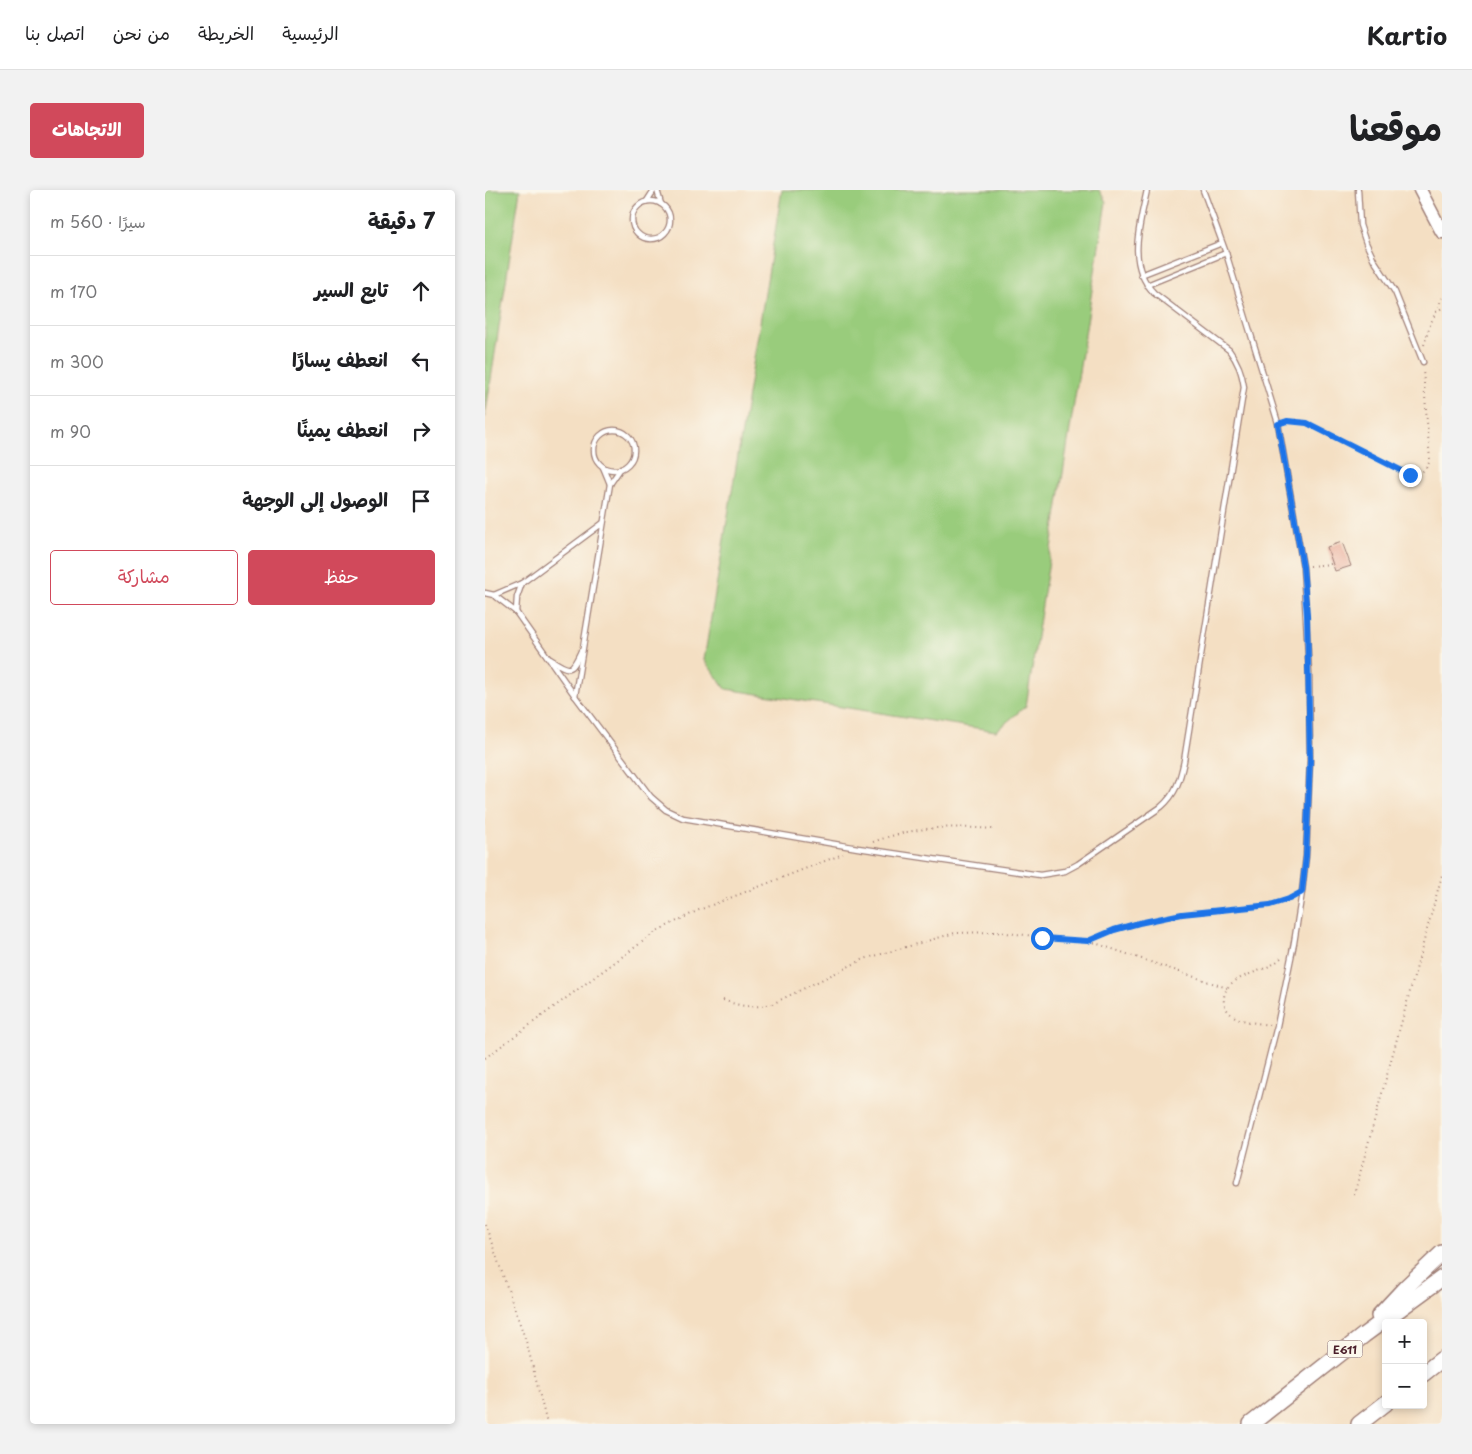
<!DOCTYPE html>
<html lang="ar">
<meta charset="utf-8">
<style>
body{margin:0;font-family:"Playpen Sans","Playpen Sans Arabic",sans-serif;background:#f2f2f2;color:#202124;direction:rtl}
.controls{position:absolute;right:15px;bottom:15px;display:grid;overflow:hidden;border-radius:5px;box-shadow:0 2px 8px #0003}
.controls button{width:45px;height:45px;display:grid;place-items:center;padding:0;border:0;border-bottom:1px solid #e0e0e0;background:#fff;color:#202124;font:25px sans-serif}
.stop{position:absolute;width:15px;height:15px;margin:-11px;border:4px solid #1a73e8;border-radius:50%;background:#fff}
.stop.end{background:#1a73e8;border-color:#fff;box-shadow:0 1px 5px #0008}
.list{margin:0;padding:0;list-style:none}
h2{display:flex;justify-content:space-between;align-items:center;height:65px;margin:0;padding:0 20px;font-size:21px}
h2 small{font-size:16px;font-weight:400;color:#757577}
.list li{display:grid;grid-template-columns:32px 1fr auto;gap:15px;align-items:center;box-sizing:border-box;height:70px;padding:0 20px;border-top:1px solid #e0e0e0}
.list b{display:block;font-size:19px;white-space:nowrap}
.list em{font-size:16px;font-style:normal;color:#757577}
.actions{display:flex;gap:10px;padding:15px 20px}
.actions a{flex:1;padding:11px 0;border:1px solid #d1495b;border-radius:5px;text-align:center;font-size:18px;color:#d1495b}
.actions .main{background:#d1495b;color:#fff}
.icon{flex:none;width:28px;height:28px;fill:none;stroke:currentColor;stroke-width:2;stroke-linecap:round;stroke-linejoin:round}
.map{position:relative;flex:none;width:957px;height:1234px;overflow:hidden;direction:ltr;border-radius:5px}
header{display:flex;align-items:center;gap:30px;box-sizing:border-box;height:70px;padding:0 25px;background:#fff;border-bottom:1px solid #e0e0e0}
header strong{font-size:24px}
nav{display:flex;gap:28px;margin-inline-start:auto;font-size:18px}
.intro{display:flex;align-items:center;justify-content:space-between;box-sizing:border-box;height:120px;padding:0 30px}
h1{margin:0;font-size:35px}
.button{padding:12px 22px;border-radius:5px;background:#d1495b;color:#fff;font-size:18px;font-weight:700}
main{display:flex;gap:30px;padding:0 30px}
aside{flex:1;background:#fff;border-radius:5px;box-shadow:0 2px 8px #0003}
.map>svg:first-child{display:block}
.green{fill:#99cc7c;stroke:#727654}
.building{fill:#e59681}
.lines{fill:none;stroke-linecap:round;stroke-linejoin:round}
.lane-casing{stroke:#9f7f77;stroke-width:7}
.secondary-casing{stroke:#9f7f77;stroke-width:15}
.highway-casing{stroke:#9f7f77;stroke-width:18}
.path{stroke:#9f7f77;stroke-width:2;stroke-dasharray:1 4;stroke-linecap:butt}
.lane{stroke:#fff;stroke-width:4.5}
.secondary{stroke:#fff;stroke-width:12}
.highway{stroke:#fff;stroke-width:15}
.route{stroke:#1a73e8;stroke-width:6}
.labels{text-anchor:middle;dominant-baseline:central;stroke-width:4.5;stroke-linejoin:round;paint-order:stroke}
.shield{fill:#fbf7ec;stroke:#7f6065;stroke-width:1}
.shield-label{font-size:11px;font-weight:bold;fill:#4a1f2b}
</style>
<header>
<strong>Kartio</strong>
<nav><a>الرئيسية</a><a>الخريطة</a><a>من نحن</a><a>اتصل بنا</a></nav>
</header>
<div class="intro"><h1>موقعنا</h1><a class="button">الاتجاهات</a></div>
<main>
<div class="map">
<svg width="957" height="1234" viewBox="0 0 957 1234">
<rect width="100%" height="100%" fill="#fbf7ec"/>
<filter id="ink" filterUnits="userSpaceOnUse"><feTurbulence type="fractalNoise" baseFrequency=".02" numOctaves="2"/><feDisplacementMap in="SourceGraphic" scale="10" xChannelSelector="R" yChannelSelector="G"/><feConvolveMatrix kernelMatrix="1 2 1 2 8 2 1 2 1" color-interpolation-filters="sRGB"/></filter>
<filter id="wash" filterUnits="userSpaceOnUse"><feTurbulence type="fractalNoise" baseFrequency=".0096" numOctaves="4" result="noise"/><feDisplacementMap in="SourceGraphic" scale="20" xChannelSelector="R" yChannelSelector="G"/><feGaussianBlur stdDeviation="1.12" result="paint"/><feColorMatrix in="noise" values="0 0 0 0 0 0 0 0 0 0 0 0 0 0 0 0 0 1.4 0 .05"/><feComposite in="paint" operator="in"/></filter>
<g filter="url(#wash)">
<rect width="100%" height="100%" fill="#f4dfc3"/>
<g class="green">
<polygon points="0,0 35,0 0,228"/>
<polygon points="297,0 614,0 621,12 541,516 511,541 241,499 219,470"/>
</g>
<g id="blocks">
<polygon class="building" points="857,352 866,376 850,381 842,357"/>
</g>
</g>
<g filter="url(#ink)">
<use href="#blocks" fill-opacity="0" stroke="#9f7f77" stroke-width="1"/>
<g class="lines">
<defs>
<g id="lane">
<polyline points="172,0 176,14"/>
<polyline points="718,0 741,63 793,233 818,377 824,482 825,570 821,666 817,702 809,753 792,836 752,993"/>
<polyline points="873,0 875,35 881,53 889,70 910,102 938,172"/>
<circle cx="166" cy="30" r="19"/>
<polyline points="162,11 169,0"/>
<polyline points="656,85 737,53"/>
<polyline points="662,95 741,63"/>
<circle cx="129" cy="260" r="20"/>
<polyline points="118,277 125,294"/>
<path d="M 0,403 L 9,405 L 31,422 L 90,506 L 166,607 L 181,620 L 198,628 L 373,658 L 555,685 L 580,681 L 593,674 L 676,617 C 691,604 695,590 699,571 L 759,197 C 757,182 753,172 744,160 L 669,103 C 641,74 655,35 662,0"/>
<polyline points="9,405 37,393 118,333"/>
<polyline points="31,422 32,407 37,393"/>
<path d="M 65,469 C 85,482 86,483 96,461"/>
<polyline points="90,506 125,294 136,278"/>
</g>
<polyline id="secondary" points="935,0 957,42"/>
<g id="highway">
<polyline points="894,1126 921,1097 957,1063"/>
<polyline points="938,1184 957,1169"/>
<polyline points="766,1234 879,1145 957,1088"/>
<polyline points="874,1234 901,1213"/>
</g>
</defs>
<use href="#lane" class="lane-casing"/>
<use href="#secondary" class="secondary-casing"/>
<use href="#highway" class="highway-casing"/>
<g class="path">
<polyline points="951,122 957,118"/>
<polyline points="939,155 945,135 957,108"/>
<path d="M 801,231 L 813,230 L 822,233 L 925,285 C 936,284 941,281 945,270 L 938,180"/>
<polyline points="825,376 846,374"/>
<path d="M 388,652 C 431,636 463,636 508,639"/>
<polyline points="604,751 742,798"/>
<path d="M 238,810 C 256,817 269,818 287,814 L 379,769 L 470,743 L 510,742 L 603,751 L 629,740 L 654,733 L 697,725 L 785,715 L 808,707"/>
<path d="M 784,835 C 768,832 744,832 739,813 C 738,806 741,797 747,793 C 764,781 784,781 798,766"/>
<polyline points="0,868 172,741 214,720 358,664"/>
<polyline points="869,1005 957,685"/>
<polyline points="0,1034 42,1154 62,1234"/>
</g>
<use href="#lane" class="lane"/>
<use href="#secondary" class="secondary"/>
<use href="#highway" class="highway"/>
</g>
</g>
<g class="lines" filter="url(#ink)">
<polyline class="route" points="557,748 603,751 629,740 654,733 697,724 785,715 804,709 817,702 821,666 825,570 822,425 818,377 793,234 802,231 822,233 925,285"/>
</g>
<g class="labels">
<rect class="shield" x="842.5" y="1150.5" width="35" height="17" rx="4"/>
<g class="shield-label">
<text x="860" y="1159">E611</text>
</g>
</g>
</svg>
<div class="controls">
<button>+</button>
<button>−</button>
</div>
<div class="stop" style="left:557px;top:748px"></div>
<div class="stop end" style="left:925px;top:285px"></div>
</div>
<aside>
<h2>7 دقيقة<small>سيرًا · 560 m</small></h2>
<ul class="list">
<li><svg class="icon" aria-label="ahead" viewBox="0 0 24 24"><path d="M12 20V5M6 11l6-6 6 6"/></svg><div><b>تابع السير</b></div><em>170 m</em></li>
<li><svg class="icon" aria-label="left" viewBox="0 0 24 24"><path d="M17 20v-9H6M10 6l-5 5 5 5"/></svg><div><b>انعطف يسارًا</b></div><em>300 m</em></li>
<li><svg class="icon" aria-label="right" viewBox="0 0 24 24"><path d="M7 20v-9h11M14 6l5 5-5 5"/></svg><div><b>انعطف يمينًا</b></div><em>90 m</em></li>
<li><svg class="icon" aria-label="arrive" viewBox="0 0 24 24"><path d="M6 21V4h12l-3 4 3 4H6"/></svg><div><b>الوصول إلى الوجهة</b></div></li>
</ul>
<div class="actions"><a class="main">حفظ</a><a>مشاركة</a></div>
</aside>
</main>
